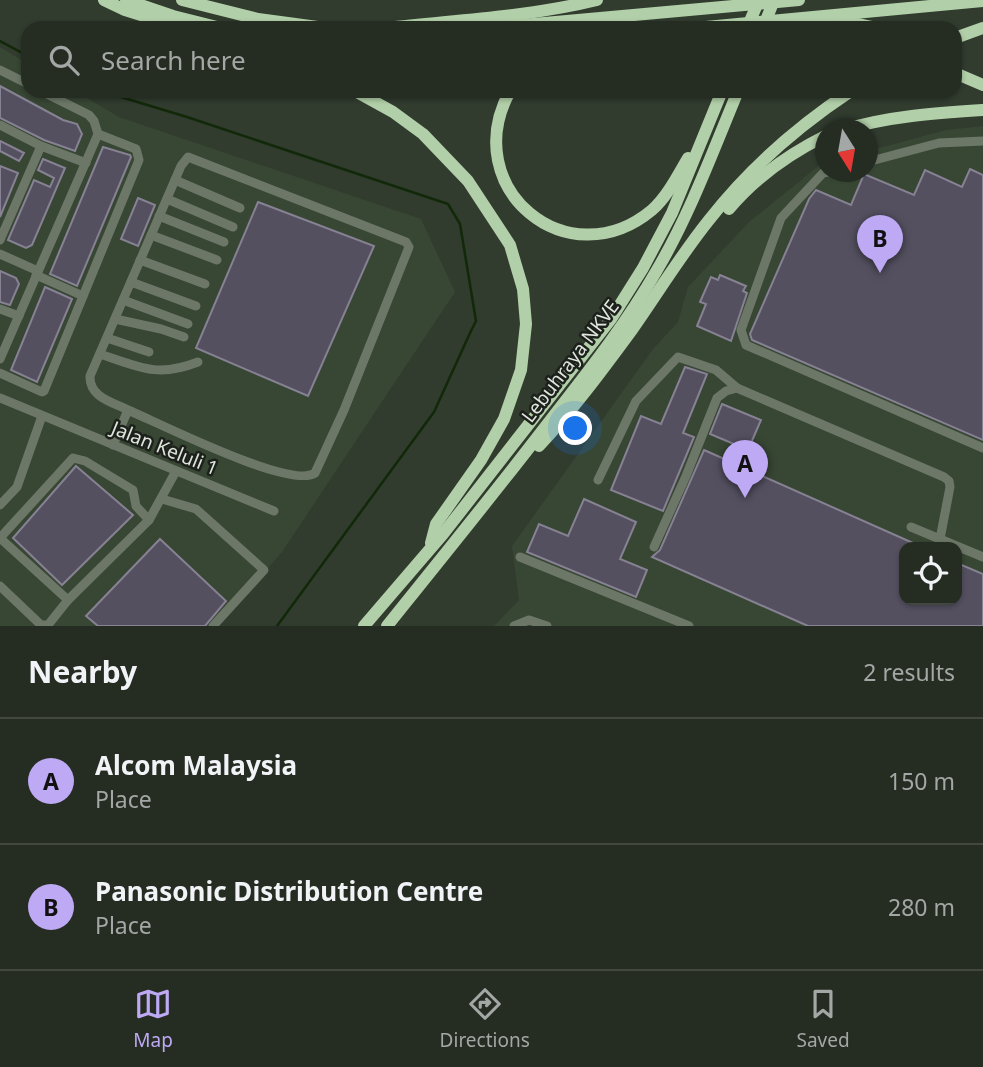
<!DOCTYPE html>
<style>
body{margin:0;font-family:"Noto Sans",sans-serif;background:#31382f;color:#f1f3f6}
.controls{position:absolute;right:21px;bottom:21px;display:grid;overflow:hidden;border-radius:14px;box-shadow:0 2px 5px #0004}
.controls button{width:63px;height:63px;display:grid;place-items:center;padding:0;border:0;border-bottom:2px solid #424840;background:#252c22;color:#f1f3f6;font:35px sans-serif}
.compass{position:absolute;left:815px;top:119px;width:63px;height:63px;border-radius:50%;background:#252c22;box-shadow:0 2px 5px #0004;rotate:169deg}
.you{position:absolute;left:576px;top:429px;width:24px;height:24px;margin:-18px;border:5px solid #fff;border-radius:50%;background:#1a73e8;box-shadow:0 0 0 10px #1a73e833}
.badge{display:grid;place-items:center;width:46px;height:46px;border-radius:50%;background:#bea9f5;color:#111;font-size:23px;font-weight:700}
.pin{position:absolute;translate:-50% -58px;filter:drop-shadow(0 2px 4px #0008)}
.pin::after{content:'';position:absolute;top:37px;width:24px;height:21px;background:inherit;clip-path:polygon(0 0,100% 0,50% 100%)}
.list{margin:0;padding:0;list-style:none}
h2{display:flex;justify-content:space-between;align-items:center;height:91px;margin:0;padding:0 28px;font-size:30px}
h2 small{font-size:23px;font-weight:400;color:#a3a7a5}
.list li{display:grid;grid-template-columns:46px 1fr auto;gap:21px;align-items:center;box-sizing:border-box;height:126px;padding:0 28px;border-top:2px solid #424840}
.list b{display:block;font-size:26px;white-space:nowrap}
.list p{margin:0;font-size:23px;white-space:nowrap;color:#a3a7a5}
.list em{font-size:23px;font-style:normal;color:#a3a7a5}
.icon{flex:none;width:38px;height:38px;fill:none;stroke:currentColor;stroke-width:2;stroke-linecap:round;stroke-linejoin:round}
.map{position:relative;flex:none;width:983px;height:626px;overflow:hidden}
.search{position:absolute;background:#252c22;box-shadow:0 2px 5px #0004;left:21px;right:21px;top:21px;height:77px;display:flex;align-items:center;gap:18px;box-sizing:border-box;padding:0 24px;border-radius:21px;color:#a3a7a5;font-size:26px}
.sheet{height:343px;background:#252c22}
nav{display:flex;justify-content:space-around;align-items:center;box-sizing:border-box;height:98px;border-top:2px solid #424840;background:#252c22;font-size:19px;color:#a3a7a5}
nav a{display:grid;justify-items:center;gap:4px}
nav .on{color:#bea9f5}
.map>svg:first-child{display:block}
.built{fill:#384634;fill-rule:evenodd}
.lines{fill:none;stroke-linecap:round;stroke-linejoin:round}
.stream{stroke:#122909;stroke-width:2.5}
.building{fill:#545060;stroke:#868293;stroke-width:2}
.minor{stroke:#6c7768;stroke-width:9}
.highway{stroke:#b1cfa8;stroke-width:12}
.highway-bridge{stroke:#b1cfa8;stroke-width:12}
.labels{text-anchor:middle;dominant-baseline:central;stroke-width:5;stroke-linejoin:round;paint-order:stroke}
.street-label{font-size:19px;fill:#e0e6de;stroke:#1c211b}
</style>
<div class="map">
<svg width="983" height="626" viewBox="0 0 983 626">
<rect width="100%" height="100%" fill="#313b2e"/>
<g class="built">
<polygon points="0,47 28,64 28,91 75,91 119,117 421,219 455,292 282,552 218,626 0,626"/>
<path d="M 983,126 L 983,626 L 494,626 L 519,600 L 512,546 L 653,349 L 678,322 L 688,287 L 749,222 L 821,164 L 825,163 L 825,172 L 867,172 L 868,151 L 946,130 ZM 904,547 L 957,547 L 957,600 L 904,600 Z"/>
</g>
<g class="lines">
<g class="stream">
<polyline points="0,41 28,56"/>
<polyline points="101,91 187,117 448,204 460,224 476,321 470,333 434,412 277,626"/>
</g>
</g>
<g class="building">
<polygon points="0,86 63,120 77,124 82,134 75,151 44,140 0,118"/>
<polygon points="0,141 24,153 19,161 0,151"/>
<polygon points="103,147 130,155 131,157 77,286 50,274"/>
<polygon points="43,159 65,168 32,245 26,248 8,240 34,180 50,187 54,178 38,170"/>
<polygon points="0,166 18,173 0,217"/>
<polygon points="970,169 983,175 983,440 752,340 750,334 809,199 816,190 851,205 864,174 914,195 925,170 962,187"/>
<polygon points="138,198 155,205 138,246 121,239"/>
<polygon points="258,202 374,246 308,396 196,348"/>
<polygon points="0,271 16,278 19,284 10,305 0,302"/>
<polygon points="720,275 746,286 743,291 747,293 731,341 697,326 706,304 700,302 711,277 718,280"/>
<polygon points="45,287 72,299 37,382 11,370"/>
<polygon points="685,367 707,374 683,433 694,437 663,511 611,490 641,416 661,424"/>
<polygon points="722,404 761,420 748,450 710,434"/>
<polygon points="704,450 922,547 904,547 904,600 957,600 957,563 983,574 983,626 808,626 652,557 660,550"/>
<polygon points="76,466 133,515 62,585 13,538"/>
<polygon points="584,499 636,522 620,559 647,570 636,597 527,552 539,524 568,536"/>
<polygon points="160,539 226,601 205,626 98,626 86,616"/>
</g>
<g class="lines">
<g class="minor">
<polyline points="0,70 28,84"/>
<polyline points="41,91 89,115 94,121 98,134"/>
<polyline points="0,125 41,146 86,163"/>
<polyline points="867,162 939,143 983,141"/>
<polyline points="828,172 823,173 781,218 741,330 746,345 983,448"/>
<polyline points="175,180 240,208"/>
<polyline points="167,199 233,227"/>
<polyline points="159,216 224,242"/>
<polyline points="151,235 217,260"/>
<polyline points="0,240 41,146"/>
<polyline points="0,254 38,271"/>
<polyline points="140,260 205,284"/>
<polyline points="36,275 83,296"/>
<polyline points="131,282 196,306"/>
<polyline points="123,300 188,324"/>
<polyline points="0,309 19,316"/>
<polyline points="115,319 161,329 184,337"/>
<polyline points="107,338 149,352"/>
<path d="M 100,354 C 139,367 157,378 198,362"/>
<polyline points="0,359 98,134"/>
<polyline points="0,373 42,392 44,391 139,160 136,149 98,134"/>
<polyline points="0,398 274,511"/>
<path d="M 113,445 L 128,410 C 112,402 89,397 90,376 L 181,166 L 188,157 L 406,242 L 409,247 L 344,410 L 315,473 C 291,490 159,423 128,410"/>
<polyline points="598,480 636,401 678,357 716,370 737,388 944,477 949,481 950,487 940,539"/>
<polyline points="162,499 196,509 264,570 213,626"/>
<polyline points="0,505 17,487 42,416"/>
<polyline points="911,527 983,557"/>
<polyline points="0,538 73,458 85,461 133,490 136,506 149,520"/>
<polyline points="0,538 68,600"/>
<polyline points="654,547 686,476 717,398 726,391 737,388"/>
<polyline points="520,557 689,626"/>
<polyline points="0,586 41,625 48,625 68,600 149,520 176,471"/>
<polyline points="514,626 529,620 547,626"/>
</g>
<g class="highway">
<polyline points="104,0 125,10 182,28"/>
<polyline points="126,0 173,16 221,28"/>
<polyline points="182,0 258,19 325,28"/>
<polyline points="840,20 877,28"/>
<path d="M 387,28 C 456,20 528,17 597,0"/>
<polyline points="490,28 799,0"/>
<polyline points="695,28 983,1"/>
<polyline points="955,38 983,28"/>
<polyline points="955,73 983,85"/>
<polyline points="355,91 393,112 423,134 468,181 510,245 523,289 526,324 521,370 504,419 481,460 436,524 431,543"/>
<path d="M 510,91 C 457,188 568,280 652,210 C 667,197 678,175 688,158"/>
<path d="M 843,130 C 888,116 936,113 983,110"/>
<path d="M 729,209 C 755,178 789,154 825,136"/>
<path d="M 539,446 C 572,411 601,372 629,334 C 656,296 680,256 709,220 C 748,170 798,126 851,91"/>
<polyline points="364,626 443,534 611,319 643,268 672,213 722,91"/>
<path d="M 387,626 C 444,555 501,485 556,413 C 592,367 628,321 657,270 C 690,214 713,151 738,91"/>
</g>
<g class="highway-bridge">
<polyline points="747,28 759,0"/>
<polyline points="763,28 774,0"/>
</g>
</g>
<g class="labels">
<g class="street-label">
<text transform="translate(570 361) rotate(-53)">Lebuhraya NKVE</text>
<text transform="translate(165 448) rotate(22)">Jalan Keluli 1</text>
</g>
</g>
</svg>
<div class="controls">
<button><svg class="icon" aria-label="locate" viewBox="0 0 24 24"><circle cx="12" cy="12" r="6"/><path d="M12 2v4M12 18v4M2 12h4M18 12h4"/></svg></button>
</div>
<svg class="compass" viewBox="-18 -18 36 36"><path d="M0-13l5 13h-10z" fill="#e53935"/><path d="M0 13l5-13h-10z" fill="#a3a7a5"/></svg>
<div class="you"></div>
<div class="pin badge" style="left:745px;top:498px">A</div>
<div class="pin badge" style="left:880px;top:273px">B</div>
<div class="search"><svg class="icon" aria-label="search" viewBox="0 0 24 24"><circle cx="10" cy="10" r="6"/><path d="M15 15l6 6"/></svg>Search here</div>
</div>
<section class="sheet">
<h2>Nearby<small>2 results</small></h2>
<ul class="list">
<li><span class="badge">A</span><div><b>Alcom Malaysia</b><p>Place</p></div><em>150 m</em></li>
<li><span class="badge">B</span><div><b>Panasonic Distribution Centre</b><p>Place</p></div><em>280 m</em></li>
</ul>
</section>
<nav>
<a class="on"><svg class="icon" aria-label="map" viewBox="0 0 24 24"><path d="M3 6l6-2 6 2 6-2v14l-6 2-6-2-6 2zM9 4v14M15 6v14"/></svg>Map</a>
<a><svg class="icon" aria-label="directions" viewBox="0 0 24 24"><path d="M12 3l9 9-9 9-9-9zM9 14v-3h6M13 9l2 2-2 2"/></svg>Directions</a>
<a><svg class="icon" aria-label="saved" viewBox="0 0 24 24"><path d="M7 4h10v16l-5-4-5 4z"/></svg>Saved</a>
</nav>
